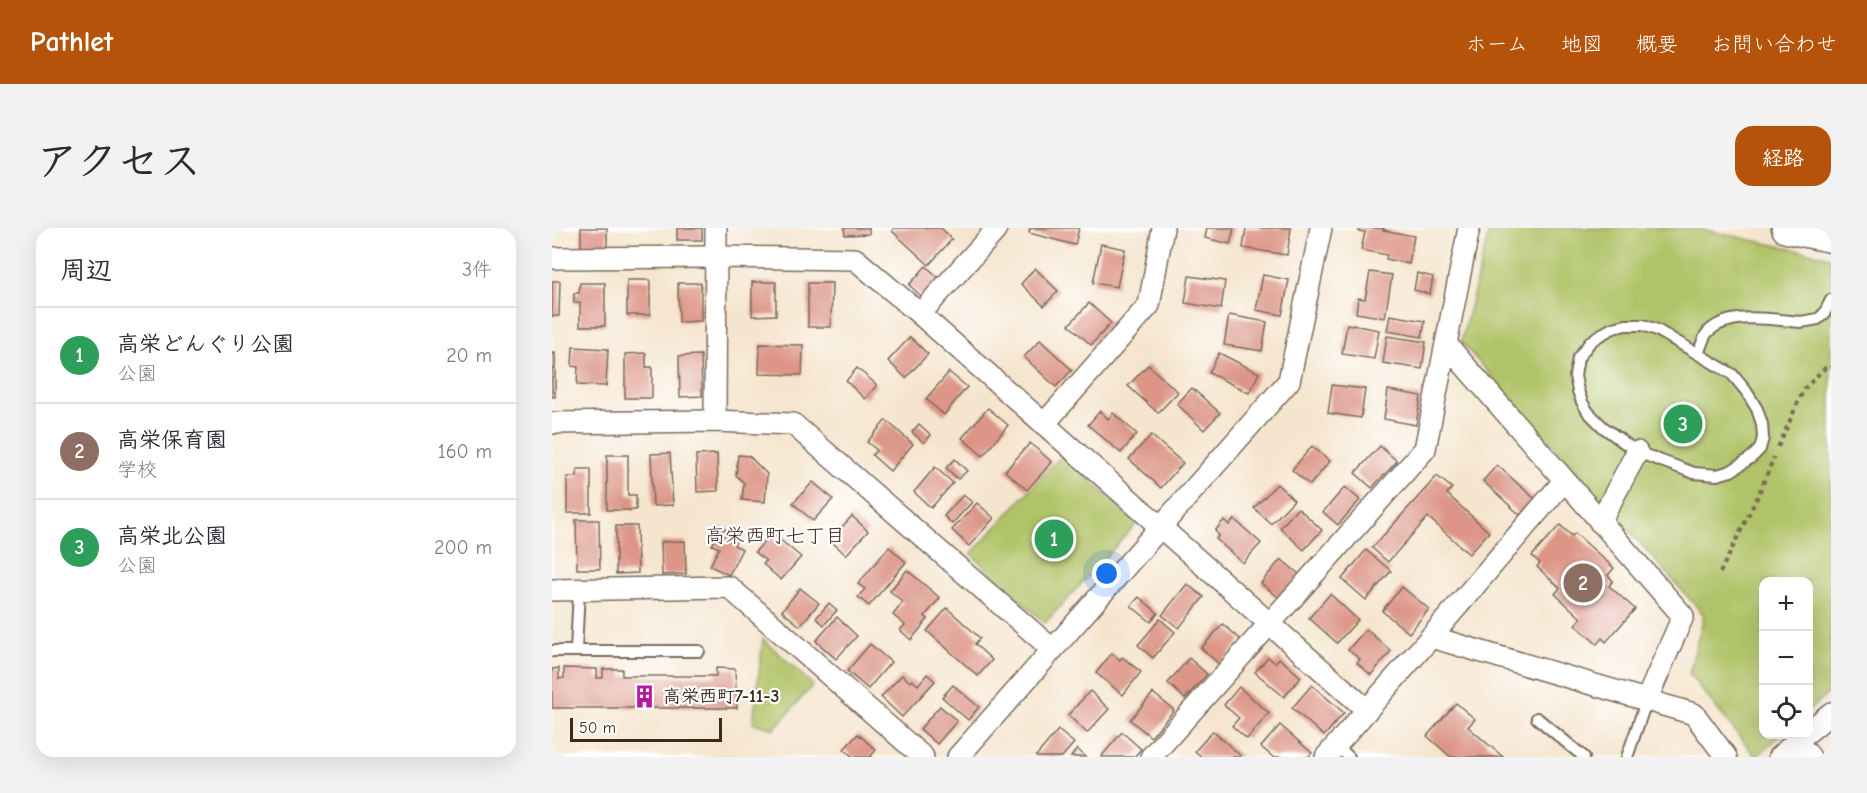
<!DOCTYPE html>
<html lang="ja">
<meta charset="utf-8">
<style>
body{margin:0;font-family:"Comic Neue","Klee One",sans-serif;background:#f2f2f3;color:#2b2b33}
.controls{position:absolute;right:18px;bottom:18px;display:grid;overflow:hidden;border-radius:12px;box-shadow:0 6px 24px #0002}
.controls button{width:54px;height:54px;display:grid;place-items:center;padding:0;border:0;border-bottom:2px solid #e1e1e2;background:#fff;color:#2b2b33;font:30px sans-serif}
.scale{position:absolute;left:18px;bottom:15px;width:152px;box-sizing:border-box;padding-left:6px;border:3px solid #3b2a1e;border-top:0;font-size:16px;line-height:21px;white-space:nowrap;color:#3b2a1e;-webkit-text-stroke:4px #fff;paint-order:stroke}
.you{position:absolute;left:555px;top:346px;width:21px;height:21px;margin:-15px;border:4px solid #fff;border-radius:50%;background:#1a73e8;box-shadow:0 0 0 9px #1a73e833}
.badge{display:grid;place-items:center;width:39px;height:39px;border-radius:50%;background:#b45309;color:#fff;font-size:20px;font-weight:700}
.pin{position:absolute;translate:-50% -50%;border:3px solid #fff;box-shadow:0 2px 6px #0006}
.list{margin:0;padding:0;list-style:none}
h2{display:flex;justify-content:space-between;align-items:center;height:78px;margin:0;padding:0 24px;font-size:26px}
h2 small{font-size:20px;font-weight:400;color:#7c7c81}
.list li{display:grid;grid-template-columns:39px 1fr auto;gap:18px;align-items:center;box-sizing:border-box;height:96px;padding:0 24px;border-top:2px solid #e1e1e2}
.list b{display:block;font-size:22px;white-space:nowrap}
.list p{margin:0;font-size:20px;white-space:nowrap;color:#7c7c81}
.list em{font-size:20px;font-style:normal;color:#7c7c81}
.icon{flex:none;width:33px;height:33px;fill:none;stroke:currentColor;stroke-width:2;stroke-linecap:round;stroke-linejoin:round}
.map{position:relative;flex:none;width:1279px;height:529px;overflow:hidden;border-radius:18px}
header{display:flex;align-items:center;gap:36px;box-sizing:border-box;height:84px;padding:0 30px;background:#b45309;color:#fff}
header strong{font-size:28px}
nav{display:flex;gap:33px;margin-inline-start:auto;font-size:21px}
.intro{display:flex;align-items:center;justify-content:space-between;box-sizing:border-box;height:144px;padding:0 36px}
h1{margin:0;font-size:42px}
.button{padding:15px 27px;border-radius:18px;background:#b45309;color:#fff;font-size:21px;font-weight:700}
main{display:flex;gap:36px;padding:0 36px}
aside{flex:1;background:#fff;border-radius:18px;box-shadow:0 6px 24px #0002}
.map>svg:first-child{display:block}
.green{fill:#b0c367;stroke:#767642;stroke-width:1.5}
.building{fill:#dc9586}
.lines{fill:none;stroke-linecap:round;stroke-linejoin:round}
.lane-casing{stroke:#7c6b5c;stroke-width:14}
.street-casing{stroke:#7c6b5c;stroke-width:24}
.secondary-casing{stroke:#7c6b5c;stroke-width:33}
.path{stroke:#7c6b5c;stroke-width:4;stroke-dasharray:4.5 4.5;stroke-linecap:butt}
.lane{stroke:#fff;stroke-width:10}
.street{stroke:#fff;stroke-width:21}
.secondary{stroke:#fff;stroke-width:30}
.labels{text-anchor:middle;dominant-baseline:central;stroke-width:4.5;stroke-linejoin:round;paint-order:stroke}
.poi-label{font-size:18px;font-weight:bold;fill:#3b2a1e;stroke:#fff;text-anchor:start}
.neighbourhood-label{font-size:20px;fill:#3b2a1e;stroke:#fff}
</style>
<header>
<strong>Pathlet</strong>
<nav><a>ホーム</a><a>地図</a><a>概要</a><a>お問い合わせ</a></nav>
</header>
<div class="intro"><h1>アクセス</h1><a class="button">経路</a></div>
<main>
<aside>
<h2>周辺<small>3件</small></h2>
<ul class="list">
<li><span class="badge" style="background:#2e9e5b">1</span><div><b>高栄どんぐり公園</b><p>公園</p></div><em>20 m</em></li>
<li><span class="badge" style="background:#8d6e63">2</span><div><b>高栄保育園</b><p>学校</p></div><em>160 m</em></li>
<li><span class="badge" style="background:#2e9e5b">3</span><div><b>高栄北公園</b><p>公園</p></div><em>200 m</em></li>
</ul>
</aside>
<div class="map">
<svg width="1279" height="529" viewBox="0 0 1279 529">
<rect width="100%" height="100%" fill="#fff"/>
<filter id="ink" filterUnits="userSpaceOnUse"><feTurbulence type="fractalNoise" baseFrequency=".0167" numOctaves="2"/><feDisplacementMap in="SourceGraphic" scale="12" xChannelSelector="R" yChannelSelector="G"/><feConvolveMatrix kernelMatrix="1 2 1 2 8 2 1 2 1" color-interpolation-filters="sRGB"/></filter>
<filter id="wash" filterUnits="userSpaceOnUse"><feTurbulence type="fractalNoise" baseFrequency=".008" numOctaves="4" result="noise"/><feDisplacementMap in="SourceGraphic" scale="24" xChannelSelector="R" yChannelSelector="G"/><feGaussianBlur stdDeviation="1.35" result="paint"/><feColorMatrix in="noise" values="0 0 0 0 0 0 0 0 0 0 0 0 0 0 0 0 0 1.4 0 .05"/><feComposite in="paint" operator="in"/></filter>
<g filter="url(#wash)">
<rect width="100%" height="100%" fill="#f5e5ce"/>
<g class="green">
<polygon points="938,0 1144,0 1279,29 1279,463 1257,482 1256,353 1212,353 1212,506 1229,507 1204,529 1137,446 1152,387 909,114"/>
<polygon points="510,227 585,295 493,395 419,326"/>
<polygon points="211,411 261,457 222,501 201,495"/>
</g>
<g id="blocks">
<g class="building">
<polygon points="29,0 55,0 55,21 29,20"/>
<rect x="125" y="0" width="25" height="12"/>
<polygon points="292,0 317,0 317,6 293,7"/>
<polygon points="342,0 389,0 400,11 377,37 340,3"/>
<polygon points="478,0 527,0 523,17 477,5"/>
<polygon points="655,0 682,0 678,16 653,10"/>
<polygon points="694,0 739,0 735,27 691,20"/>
<polygon points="807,0 832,0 831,2 862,8 857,36 834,31 835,27 809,22 813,4 807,3"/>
<polygon points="549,16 573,21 565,59 541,55"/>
<polygon points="374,38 390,53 374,72 357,57"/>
<polygon points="483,40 506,63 492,78 469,56"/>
<polygon points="818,44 840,47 833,90 804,85 806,70 813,71"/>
<polygon points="865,45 881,49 878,66 862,62"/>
<polygon points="711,47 737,52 730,87 704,82"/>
<polygon points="637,48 673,53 669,81 633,75"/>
<rect x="75" y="52" width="23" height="35"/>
<polygon points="0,53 8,53 7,88 0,88"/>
<polygon points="200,54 224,54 224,87 200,88"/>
<polygon points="28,55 53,55 53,98 28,98 28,75 22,75 22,65 27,65"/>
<polygon points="126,55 149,55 149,93 127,94"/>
<polygon points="256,55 280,55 279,99 256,99"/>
<polygon points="537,75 559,95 539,117 517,97"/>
<polygon points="677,87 715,94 710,123 672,117"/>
<polygon points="838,87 873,93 870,109 835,103"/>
<polygon points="795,96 827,102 822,131 790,126"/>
<polygon points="835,108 874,114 870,141 831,135"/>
<polygon points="358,109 376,126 354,150 336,133"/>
<polygon points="488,112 520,142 504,159 472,129"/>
<polygon points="208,116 251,117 250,147 207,146"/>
<polygon points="21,119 56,121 54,158 25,157 26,139 20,138"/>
<rect x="0" y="125" width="3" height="44"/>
<polygon points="94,125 94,139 100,139 100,170 73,170 73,126"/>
<polygon points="667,125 707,145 697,165 657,145"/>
<polygon points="149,127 150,168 128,169 127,128"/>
<polygon points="596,137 626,164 606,185 576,158"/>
<polygon points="305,140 325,157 313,171 294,153"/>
<polygon points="397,144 415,159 392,187 374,171"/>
<polygon points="780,157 813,161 809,190 776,185"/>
<polygon points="640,160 668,185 652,202 625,176"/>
<polygon points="836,162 869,168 864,197 832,191"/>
<polygon points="436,180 456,197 431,228 410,210"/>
<polygon points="548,183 556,191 561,185 585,206 569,225 536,197"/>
<polygon points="334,192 361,216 338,243 320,227 325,222 315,214"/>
<polygon points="367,196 379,207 372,215 360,204"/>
<polygon points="599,207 631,235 609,260 577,231"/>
<polygon points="478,215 500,234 475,262 453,243"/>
<polygon points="760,218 778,233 758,257 740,242"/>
<polygon points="828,218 845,233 820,260 803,245"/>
<polygon points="118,225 121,277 101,278 99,226"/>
<polygon points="165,226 166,263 145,264 144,227"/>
<polygon points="55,227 76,227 76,267 84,267 84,282 55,282"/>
<polygon points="186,227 197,228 215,246 213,274 190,272 192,255 184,247"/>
<polygon points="403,231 415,243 406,251 394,240"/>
<polygon points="945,237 983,271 968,287 931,253"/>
<polygon points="383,239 401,255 379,280 362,264"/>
<polygon points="25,241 39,241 39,285 15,285 15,249 25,249"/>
<polygon points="885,248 900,260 895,266 937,304 917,326 876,289 836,334 820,320"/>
<polygon points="261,254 281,271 261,293 241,275"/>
<polygon points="725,256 742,272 719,296 702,280"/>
<polygon points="793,259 808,272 786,297 771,284"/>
<polygon points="411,267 420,274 400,296 392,288"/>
<polygon points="425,275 442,290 417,318 400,302"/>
<polygon points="746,280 770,302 752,322 728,300"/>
<polygon points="300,288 316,303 294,327 278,312"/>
<polygon points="682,291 709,315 691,335 664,311 667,307 663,303 672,292 677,297"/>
<polygon points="24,292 47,292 48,341 25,341"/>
<polygon points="1008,297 1020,308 1023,305 1062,340 1056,347 1061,353 1057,358 1083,381 1054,414 1050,410 1045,416 1023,397 1029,390 1003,366 1008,360 985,339 988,335 980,328"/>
<polygon points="64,298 85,298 86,345 64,346"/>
<polygon points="169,299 187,308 182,317 190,321 177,347 158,338 167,320 160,317"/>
<polygon points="220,305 249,329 229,352 211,336 214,333 203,324"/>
<polygon points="133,313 134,346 110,347 109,314"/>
<polygon points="337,319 354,334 317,378 306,369 313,361 306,356"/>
<polygon points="814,322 839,343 814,372 790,351"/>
<polygon points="729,331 748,347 728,371 709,355"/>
<polygon points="355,342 388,370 373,388 376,391 359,412 348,402 353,397 341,387 351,374 338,363"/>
<polygon points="635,356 652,369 627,400 610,387"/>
<polygon points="850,359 877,381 857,405 830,383"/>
<polygon points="248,360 267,375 248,398 230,383"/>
<polygon points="778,366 806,392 785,415 757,390"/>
<polygon points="587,369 606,385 599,394 579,378"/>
<polygon points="277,375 285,382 272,397 264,390"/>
<polygon points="395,380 428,410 423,416 440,432 426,448 375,403"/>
<polygon points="285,389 305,408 284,431 264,413"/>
<polygon points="608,391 623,404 601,430 586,417"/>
<polygon points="671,396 689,412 668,437 649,420"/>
<polygon points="814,401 839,423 819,447 805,435 808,431 796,422"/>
<polygon points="318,416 339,434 316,461 295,443"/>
<polygon points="560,425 568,432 570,429 589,444 571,467 544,445"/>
<polygon points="716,429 723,435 727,430 749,449 732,469 703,444"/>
<polygon points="637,430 655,446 633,471 616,455"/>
<polygon points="7,440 7,451 12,450 12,440 45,441 45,450 51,450 51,441 70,441 70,448 164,448 164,440 183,441 185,480 0,480 0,441"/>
<polygon points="375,446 383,453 350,489 329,469 350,447 358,454 360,452 366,457"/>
<polygon points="401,457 427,479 416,492 390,469"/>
<polygon points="760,457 792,485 772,508 740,480"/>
<polygon points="687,459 717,485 695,511 680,498 687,490 672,477"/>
<polygon points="538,463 557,481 535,505 516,487"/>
<polygon points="601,465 622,482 599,509 578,492"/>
<polygon points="904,475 923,491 916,499 951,529 899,529 875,508"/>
<polygon points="388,478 405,493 385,516 368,501"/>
<polygon points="728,497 760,525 756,529 721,529 709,519"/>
<polygon points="506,502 522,515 510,529 486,529 484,528"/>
<polygon points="661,503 689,528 688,529 650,529 643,523"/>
<polygon points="570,504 589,521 582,529 549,529"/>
<polygon points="306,506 324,522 318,529 301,529 292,521"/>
<polygon points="525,521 534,529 519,529"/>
</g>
</g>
</g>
<g filter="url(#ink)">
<use href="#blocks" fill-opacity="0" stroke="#7c6b5c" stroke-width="1.5"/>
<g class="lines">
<defs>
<g id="lane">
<polygon points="1074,97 1091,97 1105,102 1180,146 1194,163 1205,181 1210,196 1211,210 1208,221 1200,229 1179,243 1165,247 1142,245 1085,224 1051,199 1036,184 1030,174 1026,163 1023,148 1026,130 1039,113 1048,107 1061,100"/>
<path d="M 1146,126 C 1149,119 1151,110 1155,105 C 1176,82 1221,92 1249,94 L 1266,91 L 1272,86 L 1279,72"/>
<polyline points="0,423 147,423"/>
<polyline points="24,423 27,362"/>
<polyline points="985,490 1032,529"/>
<polyline points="784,518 797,529"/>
<polyline points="1075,529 1095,471"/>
</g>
<g id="street">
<polyline points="0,30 164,29 303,31 368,86 815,482"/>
<polyline points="368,86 443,3 444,0"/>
<polyline points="894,116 1131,388 1095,471"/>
<polyline points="163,193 164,0"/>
<polyline points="0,195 163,193 241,196 500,421"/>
<polyline points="492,196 597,77 611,0"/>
<polyline points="1048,294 1085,224"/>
<polyline points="0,362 177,359 371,529"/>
<polyline points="879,409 1012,253"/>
<polyline points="1256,504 1279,485"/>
<polyline points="1245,514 1258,529"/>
<polyline points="406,529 737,153 769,0"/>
<polyline points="599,529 873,221 917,0"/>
<polyline points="774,529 879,409 1142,486 1174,529"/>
<polyline points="1227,529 1253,506"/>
</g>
<polyline id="secondary" points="1235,0 1279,9"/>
</defs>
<use href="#lane" class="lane-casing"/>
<use href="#street" class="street-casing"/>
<use href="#secondary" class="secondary-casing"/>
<g class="path">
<polyline points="1226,219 1252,161 1274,139 1279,138"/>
<polyline points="1168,345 1206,268 1222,229"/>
</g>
<use href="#lane" class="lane"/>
<use href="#street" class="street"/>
<use href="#secondary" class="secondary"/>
</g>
</g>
<defs>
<symbol id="building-bare" viewBox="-9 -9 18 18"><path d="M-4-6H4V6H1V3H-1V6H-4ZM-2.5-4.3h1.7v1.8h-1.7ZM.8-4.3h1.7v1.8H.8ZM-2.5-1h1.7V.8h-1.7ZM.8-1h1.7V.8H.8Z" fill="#b5179e" stroke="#fff" stroke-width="2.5" paint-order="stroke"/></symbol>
</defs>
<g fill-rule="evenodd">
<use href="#building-bare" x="76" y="452" width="33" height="33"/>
</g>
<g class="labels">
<g class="poi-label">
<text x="111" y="468">高栄西町7-11-3</text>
</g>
<g class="neighbourhood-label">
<text x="223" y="307">高栄西町七丁目</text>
</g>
</g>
</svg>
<div class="controls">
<button>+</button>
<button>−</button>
<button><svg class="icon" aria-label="locate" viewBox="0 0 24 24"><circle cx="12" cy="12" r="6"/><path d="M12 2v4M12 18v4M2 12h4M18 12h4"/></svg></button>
</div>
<div class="scale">50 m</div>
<div class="you"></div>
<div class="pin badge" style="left:502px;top:311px;background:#2e9e5b">1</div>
<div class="pin badge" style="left:1031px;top:355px;background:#8d6e63">2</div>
<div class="pin badge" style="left:1131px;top:196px;background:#2e9e5b">3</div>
</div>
</main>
